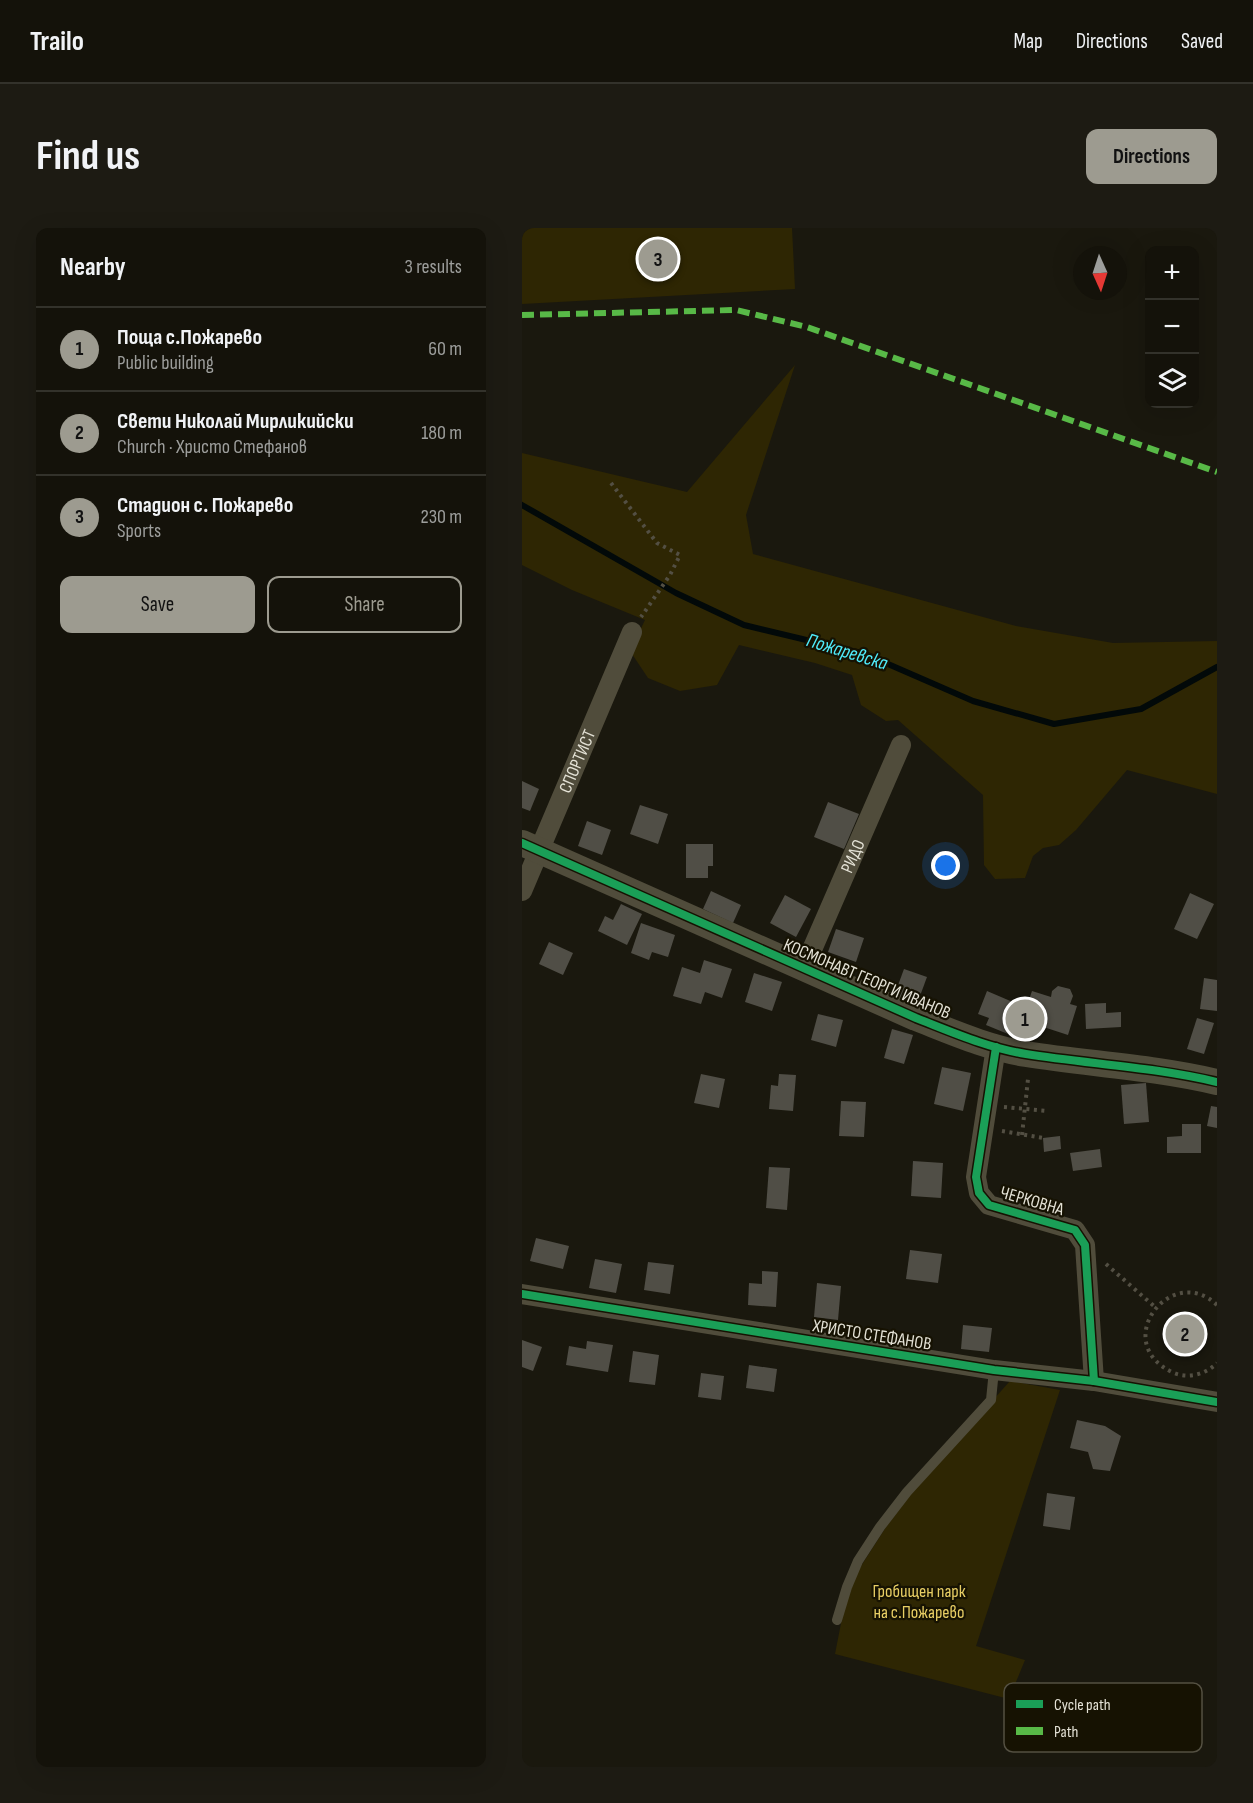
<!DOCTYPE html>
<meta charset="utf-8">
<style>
body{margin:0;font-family:"Sofia Sans Condensed",sans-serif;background:#1d1b13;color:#f1f3f6}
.controls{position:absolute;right:18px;top:18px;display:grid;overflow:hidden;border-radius:12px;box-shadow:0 6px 24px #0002}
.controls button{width:54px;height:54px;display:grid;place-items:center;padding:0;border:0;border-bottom:2px solid #33322b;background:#14120a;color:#f1f3f6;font:30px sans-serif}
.compass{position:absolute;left:551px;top:18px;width:54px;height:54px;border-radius:50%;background:#14120a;box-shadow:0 6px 24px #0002;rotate:177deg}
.you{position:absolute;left:424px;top:638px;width:21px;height:21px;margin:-15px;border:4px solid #fff;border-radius:50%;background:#1a73e8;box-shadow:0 0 0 9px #1a73e833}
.badge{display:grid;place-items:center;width:39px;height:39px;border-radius:50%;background:#9d9b90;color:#111;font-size:20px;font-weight:700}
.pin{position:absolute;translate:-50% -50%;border:3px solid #fff;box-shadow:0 2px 6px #0006}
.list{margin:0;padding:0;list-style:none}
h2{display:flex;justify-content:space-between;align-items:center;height:78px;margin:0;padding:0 24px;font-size:26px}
h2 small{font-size:20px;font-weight:400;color:#9d9e9c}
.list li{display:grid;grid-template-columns:39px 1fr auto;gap:18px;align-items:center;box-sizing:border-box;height:84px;padding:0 24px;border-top:2px solid #33322b}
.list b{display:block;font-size:22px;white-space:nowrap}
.list p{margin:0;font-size:20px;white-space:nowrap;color:#9d9e9c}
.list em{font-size:20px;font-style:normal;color:#9d9e9c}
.actions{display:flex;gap:12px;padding:18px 24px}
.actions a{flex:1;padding:14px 0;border:2px solid #9d9b90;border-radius:12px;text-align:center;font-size:21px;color:#9d9b90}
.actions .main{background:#9d9b90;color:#111}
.icon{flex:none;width:33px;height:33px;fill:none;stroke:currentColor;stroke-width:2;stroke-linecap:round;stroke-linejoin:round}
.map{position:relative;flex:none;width:695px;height:1539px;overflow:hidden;border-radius:12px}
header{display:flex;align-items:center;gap:36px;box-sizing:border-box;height:84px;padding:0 30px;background:#14120a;border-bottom:2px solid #33322b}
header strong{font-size:28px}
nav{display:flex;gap:33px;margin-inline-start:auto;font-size:21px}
.intro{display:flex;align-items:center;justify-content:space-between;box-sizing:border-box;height:144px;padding:0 36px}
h1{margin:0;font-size:42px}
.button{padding:15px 27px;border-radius:12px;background:#9d9b90;color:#111;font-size:21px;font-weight:700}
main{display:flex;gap:36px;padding:0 36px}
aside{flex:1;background:#14120a;border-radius:12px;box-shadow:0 6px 24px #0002}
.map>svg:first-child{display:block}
.green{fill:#2e2603}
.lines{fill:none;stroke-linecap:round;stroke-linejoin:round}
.stream{stroke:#020909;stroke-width:6}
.building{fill:#504e46}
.path{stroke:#534f43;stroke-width:4;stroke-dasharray:3 4.5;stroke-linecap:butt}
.service{stroke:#504c3b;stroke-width:10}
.minor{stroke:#504c3b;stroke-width:20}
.tertiary{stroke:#504c3b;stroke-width:26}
.quiet{stroke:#58b947;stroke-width:6;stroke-dasharray:12 6;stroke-linecap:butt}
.cycleway-casing{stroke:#161202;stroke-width:11}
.cycleway{stroke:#1a9f57;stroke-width:8}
.labels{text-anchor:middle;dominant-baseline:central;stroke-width:4.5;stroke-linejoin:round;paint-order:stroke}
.street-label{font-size:18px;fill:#e4e2d6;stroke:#161202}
.park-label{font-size:18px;fill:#e8ce64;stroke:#161202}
.water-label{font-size:20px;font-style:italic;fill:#4febfa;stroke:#161202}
.key{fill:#161202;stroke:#545042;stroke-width:1.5}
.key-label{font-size:16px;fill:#e4e2d6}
</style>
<header>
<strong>Trailo</strong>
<nav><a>Map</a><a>Directions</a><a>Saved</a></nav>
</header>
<div class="intro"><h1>Find us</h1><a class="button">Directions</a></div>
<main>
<aside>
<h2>Nearby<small>3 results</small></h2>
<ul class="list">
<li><span class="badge">1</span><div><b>Поща с.Пожарево</b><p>Public building</p></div><em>60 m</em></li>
<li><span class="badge">2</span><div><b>Свети Николай Мирликийски</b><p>Church · Христо Стефанов</p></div><em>180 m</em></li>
<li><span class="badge">3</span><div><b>Стадион с. Пожарево</b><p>Sports</p></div><em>230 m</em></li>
</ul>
<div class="actions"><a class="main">Save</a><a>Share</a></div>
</aside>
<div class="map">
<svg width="695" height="1539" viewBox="0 0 695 1539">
<rect width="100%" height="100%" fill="#1a180e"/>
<g class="green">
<polygon points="0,0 270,0 273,61 0,76"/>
<polygon points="273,137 224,287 231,326 494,398 591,415 695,413 695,566 605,542 554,602 537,617 521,620 511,628 503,650 473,651 462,637 461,567 376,492 364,493 339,477 330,447 293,435 217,417 195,457 158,463 126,450 108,423 123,392 50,362 0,337 0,225 165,264"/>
<polygon points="488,1153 538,1162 454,1418 503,1432 487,1471 313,1426 322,1380 332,1349 364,1299 402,1249"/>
</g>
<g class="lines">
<polyline class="stream" points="0,277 154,365 222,397 343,426 451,473 532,496 619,481 695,439"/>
</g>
<g class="building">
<polygon points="0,553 17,561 8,583 0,580"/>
<polygon points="306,574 337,586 322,621 292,609"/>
<polygon points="118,577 146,586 136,616 108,606"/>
<polygon points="65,593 89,602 80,627 56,618"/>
<polygon points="164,616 191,616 191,638 186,638 186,650 164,650"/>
<polygon points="189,663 219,677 211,695 181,681"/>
<polygon points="668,665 692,676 675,711 652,701"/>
<polygon points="263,667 289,681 274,709 248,695"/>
<polygon points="99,676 120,686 105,717 76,703 83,688 91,692"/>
<polygon points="119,695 153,707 146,729 130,724 127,732 109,725"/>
<polygon points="314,701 342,710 334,734 306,724"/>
<polygon points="27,714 51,725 41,747 17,736"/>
<polygon points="182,732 210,741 200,770 183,764 179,776 151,768 160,739 178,745"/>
<polygon points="382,741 405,749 395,776 372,768"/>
<polygon points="232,745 260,754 250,783 223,774"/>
<polygon points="682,750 695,752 695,783 678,781"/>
<polygon points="536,758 548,761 551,768 548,776 555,778 546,807 500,792 510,763 529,769 530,763"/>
<polygon points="465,763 498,777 486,806 464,797 467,790 456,786"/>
<polygon points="584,775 584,785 599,784 599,799 564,801 563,776"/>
<polygon points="296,786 321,792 314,819 289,812"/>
<polygon points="675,790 692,795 682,826 665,821"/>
<polygon points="370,801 391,807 382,836 362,830"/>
<polygon points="420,839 449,845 441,883 412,876"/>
<polygon points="179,846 203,851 197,880 172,875"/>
<polygon points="257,846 274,847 271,883 247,881 249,857 256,858"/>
<polygon points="624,855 627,894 602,896 599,857"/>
<polygon points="319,873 344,874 342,909 317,908"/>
<polygon points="689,878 695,879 695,900 685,898"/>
<polygon points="660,896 679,896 679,925 645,925 645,909 660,908"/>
<polygon points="538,908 539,921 522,924 521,910"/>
<polygon points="578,921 580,939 551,943 548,925"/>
<polygon points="391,933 421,935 419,970 389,968"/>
<polygon points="247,939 268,940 265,982 244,980"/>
<polygon points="14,1010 47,1018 41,1041 8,1033"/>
<polygon points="388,1022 420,1026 416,1055 384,1051"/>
<polygon points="73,1031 100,1036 94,1065 67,1060"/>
<polygon points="126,1034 152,1037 148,1066 122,1062"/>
<polygon points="240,1043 256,1044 254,1079 226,1077 227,1055 240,1056"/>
<polygon points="295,1055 319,1058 316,1092 292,1089"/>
<polygon points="681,1092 682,1117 650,1118 644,1108 646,1102 650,1100 649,1093"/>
<polygon points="441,1097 470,1100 467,1124 439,1121"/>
<polygon points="0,1112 20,1119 11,1143 0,1139"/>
<polygon points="65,1113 91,1117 86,1144 44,1137 47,1118 64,1121"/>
<polygon points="111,1123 137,1127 133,1157 107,1154"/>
<polygon points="227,1137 255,1141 252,1164 224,1160"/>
<polygon points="179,1145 202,1148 199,1172 176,1169"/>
<polygon points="555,1192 583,1198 599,1208 588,1243 571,1241 566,1224 548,1220"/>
<polygon points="525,1265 553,1269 548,1302 521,1298"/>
</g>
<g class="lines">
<g class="path">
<polyline points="89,255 135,315 158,327 148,347 119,389"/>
<polyline points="482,879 526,883"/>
<polyline points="480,903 521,910"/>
<polyline points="500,907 506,851"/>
<polyline points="584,1036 633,1079"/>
<path d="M 695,1077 C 649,1033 586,1116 652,1145 C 667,1151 684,1146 695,1135"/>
</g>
<polyline class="service" points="315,1392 325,1359 336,1333 358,1299 385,1264 469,1172 472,1142"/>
<g class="minor">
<path id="s1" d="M 0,663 L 110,404"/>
<path id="s2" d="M 282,740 L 379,517"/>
<polyline points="474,819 454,949 457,965 467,977 553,1002 563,1017 572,1153"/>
<polyline points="0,1066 472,1142 572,1153 695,1174"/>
</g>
<path class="tertiary" d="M 0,615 L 394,790 C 430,804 466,820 504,826 C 567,836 632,839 695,854"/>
<polyline class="quiet" points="0,87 214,82 285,99 695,244"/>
<defs>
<g id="cycleway">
<path d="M 0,615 L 394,790 C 430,804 466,820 504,826 C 567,836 632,839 695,854"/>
<polyline points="474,819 454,949 457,965 467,977 553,1002 563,1017 572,1153"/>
<polyline points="0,1066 472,1142 572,1153 695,1174"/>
</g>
</defs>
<use href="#cycleway" class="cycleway-casing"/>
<use href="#cycleway" class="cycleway"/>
</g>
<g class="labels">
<g class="street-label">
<text stroke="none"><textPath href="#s1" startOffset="141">СПОРТИСТ</textPath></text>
<text stroke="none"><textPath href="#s2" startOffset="122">РИДО</textPath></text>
<text transform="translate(345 751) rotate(23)">КОСМОНАВТ ГЕОРГИ ИВАНОВ</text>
<text transform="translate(510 973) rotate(16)">ЧЕРКОВНА</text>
<text transform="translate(350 1107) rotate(9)">ХРИСТО СТЕФАНОВ</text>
</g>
<g class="park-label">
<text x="397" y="1363">Гробищен парк<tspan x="397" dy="21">на с.Пожарево</tspan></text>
</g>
<g class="water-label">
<text transform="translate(325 424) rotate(17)">Пожаревска</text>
</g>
</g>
<rect x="482" y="1455" width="198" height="69" rx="9" class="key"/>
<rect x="494" y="1472" width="27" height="8" fill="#1a9f57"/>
<rect x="494" y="1499" width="27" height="8" fill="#58b947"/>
<g class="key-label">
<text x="532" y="1482">Cycle path</text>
<text x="532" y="1509">Path</text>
</g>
</svg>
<div class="controls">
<button>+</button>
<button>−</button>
<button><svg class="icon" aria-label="layers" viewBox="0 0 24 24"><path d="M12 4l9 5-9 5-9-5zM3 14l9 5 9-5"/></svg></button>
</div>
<svg class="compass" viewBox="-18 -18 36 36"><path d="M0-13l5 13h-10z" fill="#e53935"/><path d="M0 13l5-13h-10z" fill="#9d9e9c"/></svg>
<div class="you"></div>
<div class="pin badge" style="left:503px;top:791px">1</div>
<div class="pin badge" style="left:663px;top:1106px">2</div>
<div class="pin badge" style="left:136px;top:31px">3</div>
</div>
</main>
